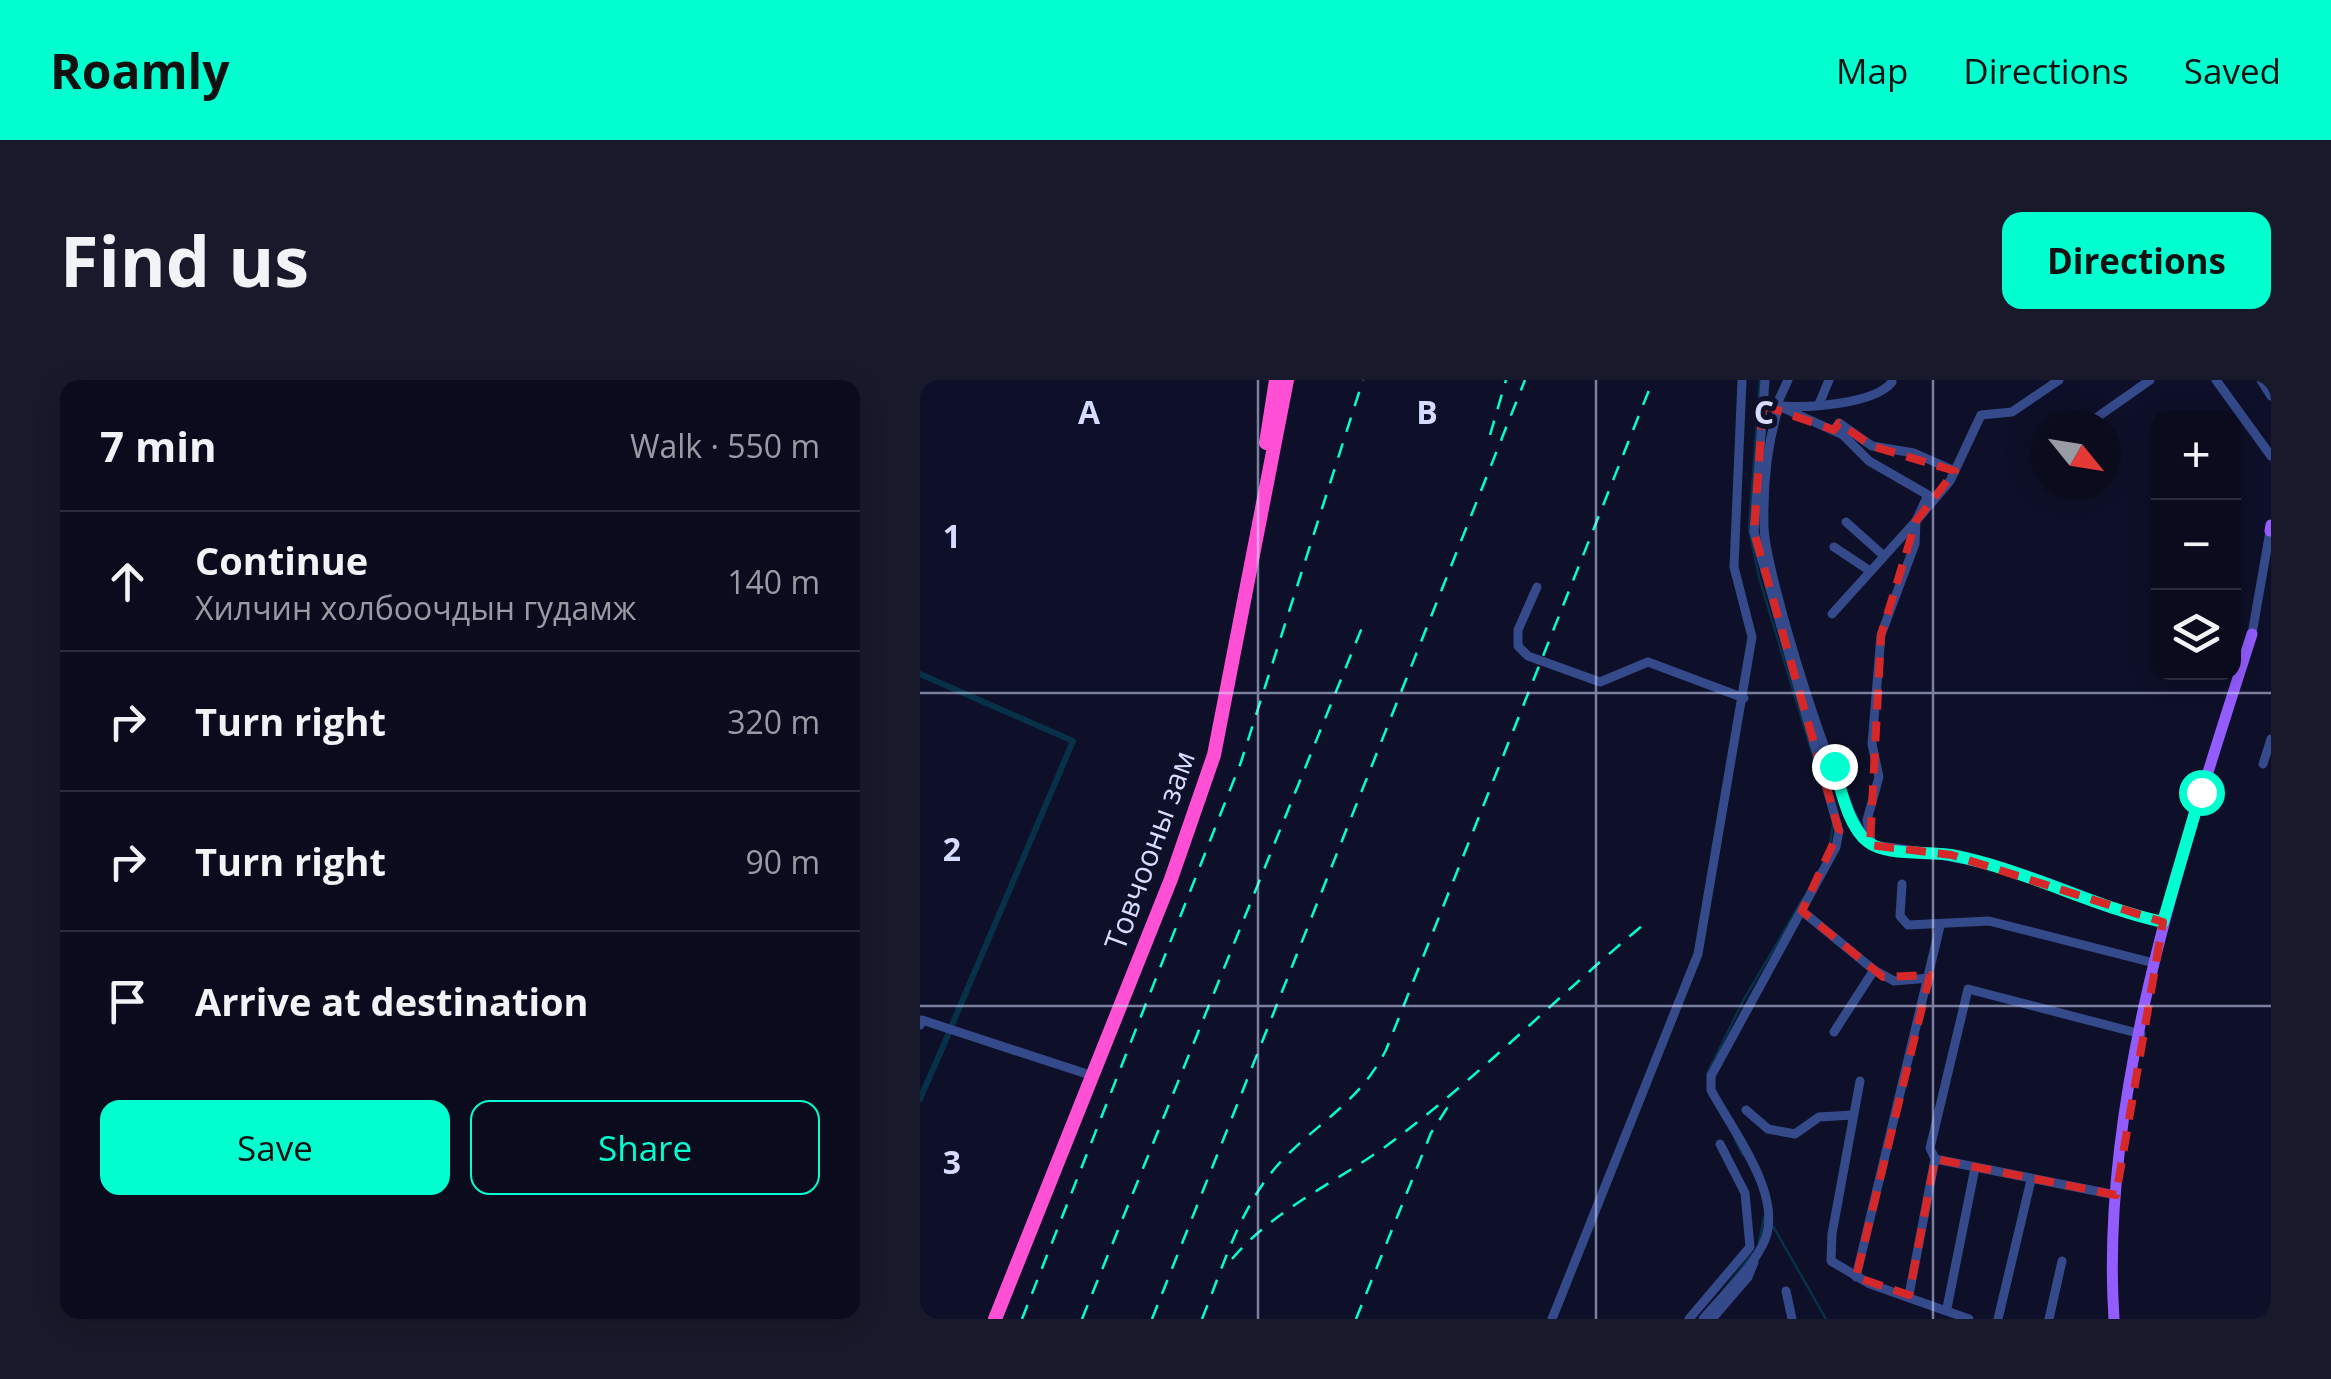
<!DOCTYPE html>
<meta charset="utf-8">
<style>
body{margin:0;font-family:"Open Sans",sans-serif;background:#181a2b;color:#f1f3f6}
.controls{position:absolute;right:30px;top:30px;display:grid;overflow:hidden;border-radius:20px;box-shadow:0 5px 25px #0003}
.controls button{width:90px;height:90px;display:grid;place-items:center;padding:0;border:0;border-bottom:2px solid #2a2c3c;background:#0a0c1e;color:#f1f3f6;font:50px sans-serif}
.compass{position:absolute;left:1111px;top:30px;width:90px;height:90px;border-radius:50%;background:#0a0c1e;box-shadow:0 5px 25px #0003;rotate:120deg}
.stop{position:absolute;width:30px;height:30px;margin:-22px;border:8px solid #01ffd0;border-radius:50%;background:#fff}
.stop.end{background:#01ffd0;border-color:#fff;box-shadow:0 2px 10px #0008}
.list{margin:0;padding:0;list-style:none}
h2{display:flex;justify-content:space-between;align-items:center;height:130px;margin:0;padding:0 40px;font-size:42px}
h2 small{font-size:32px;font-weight:400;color:#999ba4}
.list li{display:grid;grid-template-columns:65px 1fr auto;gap:30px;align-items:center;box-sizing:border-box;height:140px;padding:0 40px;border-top:2px solid #2a2c3c}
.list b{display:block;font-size:38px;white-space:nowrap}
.list p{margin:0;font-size:32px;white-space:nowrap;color:#999ba4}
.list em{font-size:32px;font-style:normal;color:#999ba4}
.actions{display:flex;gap:20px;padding:30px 40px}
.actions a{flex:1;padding:22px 0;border:2px solid #01ffd0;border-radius:20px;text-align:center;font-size:35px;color:#01ffd0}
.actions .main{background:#01ffd0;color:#111}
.icon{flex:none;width:55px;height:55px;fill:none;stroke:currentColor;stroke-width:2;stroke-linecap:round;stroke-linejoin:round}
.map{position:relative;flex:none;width:1351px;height:939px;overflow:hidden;border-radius:20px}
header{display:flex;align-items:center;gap:60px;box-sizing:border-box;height:140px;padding:0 50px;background:#01ffd0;color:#111}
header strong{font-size:48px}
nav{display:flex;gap:55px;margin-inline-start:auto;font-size:35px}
.intro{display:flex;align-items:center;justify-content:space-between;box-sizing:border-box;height:240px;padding:0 60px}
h1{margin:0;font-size:70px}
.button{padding:25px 45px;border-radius:20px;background:#01ffd0;color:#111;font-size:35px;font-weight:700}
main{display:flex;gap:60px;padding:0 60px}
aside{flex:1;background:#0a0c1e;border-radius:20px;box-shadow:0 5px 25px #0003}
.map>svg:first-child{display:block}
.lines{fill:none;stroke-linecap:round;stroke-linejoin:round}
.stream{stroke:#063149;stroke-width:2.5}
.canal{stroke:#063149;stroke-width:6}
.minor{stroke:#354a8b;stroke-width:9}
.major{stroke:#935cff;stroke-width:11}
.highway{stroke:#ff50d5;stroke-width:14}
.rail{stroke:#01ffd0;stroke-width:2.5;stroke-dasharray:15 12;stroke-linecap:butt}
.route{stroke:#01ffd0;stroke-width:12}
.marked{fill:none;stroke:#d62828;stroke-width:8;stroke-dasharray:20 12;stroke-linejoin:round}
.grid{fill:none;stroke:#d5dcff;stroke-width:2.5;stroke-opacity:0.55}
.labels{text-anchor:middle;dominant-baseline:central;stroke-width:10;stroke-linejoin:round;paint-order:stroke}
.street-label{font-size:30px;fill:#d5dcff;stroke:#0d1028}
.grid-label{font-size:32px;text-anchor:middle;font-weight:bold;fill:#d5dcff;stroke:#0d1028;stroke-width:10;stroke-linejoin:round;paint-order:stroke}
</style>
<header>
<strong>Roamly</strong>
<nav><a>Map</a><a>Directions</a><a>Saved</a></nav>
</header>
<div class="intro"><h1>Find us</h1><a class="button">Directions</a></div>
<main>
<aside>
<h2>7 min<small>Walk · 550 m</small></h2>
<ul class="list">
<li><svg class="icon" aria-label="ahead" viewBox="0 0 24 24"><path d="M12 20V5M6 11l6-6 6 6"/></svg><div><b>Continue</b><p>Хилчин холбоочдын гудамж</p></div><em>140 m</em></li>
<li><svg class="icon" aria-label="right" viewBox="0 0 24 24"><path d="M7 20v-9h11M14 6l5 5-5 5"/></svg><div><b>Turn right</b></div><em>320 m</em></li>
<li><svg class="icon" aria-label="right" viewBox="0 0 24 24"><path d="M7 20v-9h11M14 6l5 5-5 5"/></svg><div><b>Turn right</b></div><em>90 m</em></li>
<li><svg class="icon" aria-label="arrive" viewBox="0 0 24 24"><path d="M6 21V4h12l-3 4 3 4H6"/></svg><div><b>Arrive at destination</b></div></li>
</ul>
<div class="actions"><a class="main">Save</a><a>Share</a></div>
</aside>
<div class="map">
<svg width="1351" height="939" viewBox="0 0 1351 939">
<rect width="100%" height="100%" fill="#0d1028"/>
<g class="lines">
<g class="stream">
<polyline points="840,0 829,149 839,197 898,393"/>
<polyline points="909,471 913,444"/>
<polyline points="787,694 823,621 884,517"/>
<polyline points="815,760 823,775"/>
<polyline points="853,846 906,939"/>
<polyline points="839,863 844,837"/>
<polyline points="803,911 832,874"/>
</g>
<g class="canal">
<polyline points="0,294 153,361 32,645"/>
<polyline points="0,719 28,655"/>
</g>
<g class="minor">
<path d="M 1139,0 L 1092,32 L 1061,35 L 1030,101 L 996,141 L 995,164 L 961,255 L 952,364 L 959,397 L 947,440 L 952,465 C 1014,473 1075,483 1133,504 C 1172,518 1202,533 1243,542"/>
<polyline points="1296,0 1351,76"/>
<polyline points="1341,0 1351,16"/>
<polyline points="899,24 909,0"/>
<polyline points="856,26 868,0"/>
<path d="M 859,26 C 847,64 843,107 844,147 C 845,193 920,437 950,464"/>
<polyline points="859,26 923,55 949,81 1008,115 996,141 912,234"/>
<path d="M 862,26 C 889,28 955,24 972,2"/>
<polyline points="1166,45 1230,0"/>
<polyline points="914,50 919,43 952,66 994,73 1035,91"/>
<polyline points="926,142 963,175"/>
<polyline points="914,167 950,191"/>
<polyline points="617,207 598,250 598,266 608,276 680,302 728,282 824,318"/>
<polyline points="1332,254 1350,151"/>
<polyline points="1343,384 1351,359"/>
<polyline points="982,504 980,536 988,545 1069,541 1234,583"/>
<polyline points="882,531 954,590"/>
<polyline points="0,645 2,640 164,693"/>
<polyline points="914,652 954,590 974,601 1009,598"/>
<polyline points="940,701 912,854 911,881 950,904 1049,939"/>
<polyline points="826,730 848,749 875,754 899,737 933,735"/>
<polyline points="1015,779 1196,815"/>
<polyline points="936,897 1020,546"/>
<polyline points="866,911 872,939"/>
<polyline points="989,915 1015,779 1010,768 1048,609 1221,654"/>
<polyline points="1027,928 1055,788"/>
<polyline points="632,939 778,574 832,257 814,187 822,0"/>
<polyline points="769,939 830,867 825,813 800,764"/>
<path d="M 783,939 C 802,916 828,893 842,866 C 868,820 813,752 791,710 L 791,696 L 916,467 L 919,451 L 834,152 L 845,0"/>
<polyline points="792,939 828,897 834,882"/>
<polyline points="1078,939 1111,800"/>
<polyline points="1129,939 1142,881"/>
</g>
<g class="major">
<polyline points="1350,151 1351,145"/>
<path d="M 1194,939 C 1179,714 1264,467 1332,254"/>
</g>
<g class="highway">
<polyline points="346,63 356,0"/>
<polyline points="75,939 251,499 294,375 367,0"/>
</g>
<g class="rail">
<polyline points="570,55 586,0"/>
<path d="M 312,879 C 356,827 420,801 473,761 C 563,693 642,612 729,540"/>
<polyline points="102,939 321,382 443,0"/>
<polyline points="162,939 443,245"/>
<polyline points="232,939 605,0"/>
<path d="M 282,939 C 303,887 319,830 356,787 C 395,743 438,725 466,670 L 733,0"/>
<polyline points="436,939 511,753 529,725"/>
</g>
</g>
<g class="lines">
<path class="route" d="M 914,386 C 921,409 928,447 948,462 C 966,476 1008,471 1031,475 C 1105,489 1170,526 1243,542 L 1281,412"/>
</g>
<path class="marked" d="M 843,25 L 914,50 L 919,43 L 952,66 L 1035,91 L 996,141 L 961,255 L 950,465 L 1032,475 L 1243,542 L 1196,815 L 1015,779 L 989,915 L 936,897 L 1010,595 L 963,597 L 882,531 L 919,451 L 834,152 Z"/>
<path class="grid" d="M 338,0 L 338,939M 676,0 L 676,939M 1013,0 L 1013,939M 0,313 L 1351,313M 0,626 L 1351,626"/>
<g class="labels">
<g class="street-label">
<text transform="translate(229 470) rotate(-70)">Товчооны зам</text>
</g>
</g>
<g class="grid-label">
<text x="169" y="44">A</text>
<text x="507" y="44">B</text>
<text x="844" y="44">C</text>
<text x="32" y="168">1</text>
<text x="32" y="481">2</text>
<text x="32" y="794">3</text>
</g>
</svg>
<div class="controls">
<button>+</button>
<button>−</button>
<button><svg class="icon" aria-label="layers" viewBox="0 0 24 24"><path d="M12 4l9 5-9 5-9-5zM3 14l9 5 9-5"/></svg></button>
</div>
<svg class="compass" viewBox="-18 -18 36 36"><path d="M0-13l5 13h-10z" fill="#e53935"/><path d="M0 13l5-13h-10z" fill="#999ba4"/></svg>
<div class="stop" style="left:1281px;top:412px"></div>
<div class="stop end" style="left:914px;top:386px"></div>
</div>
</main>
